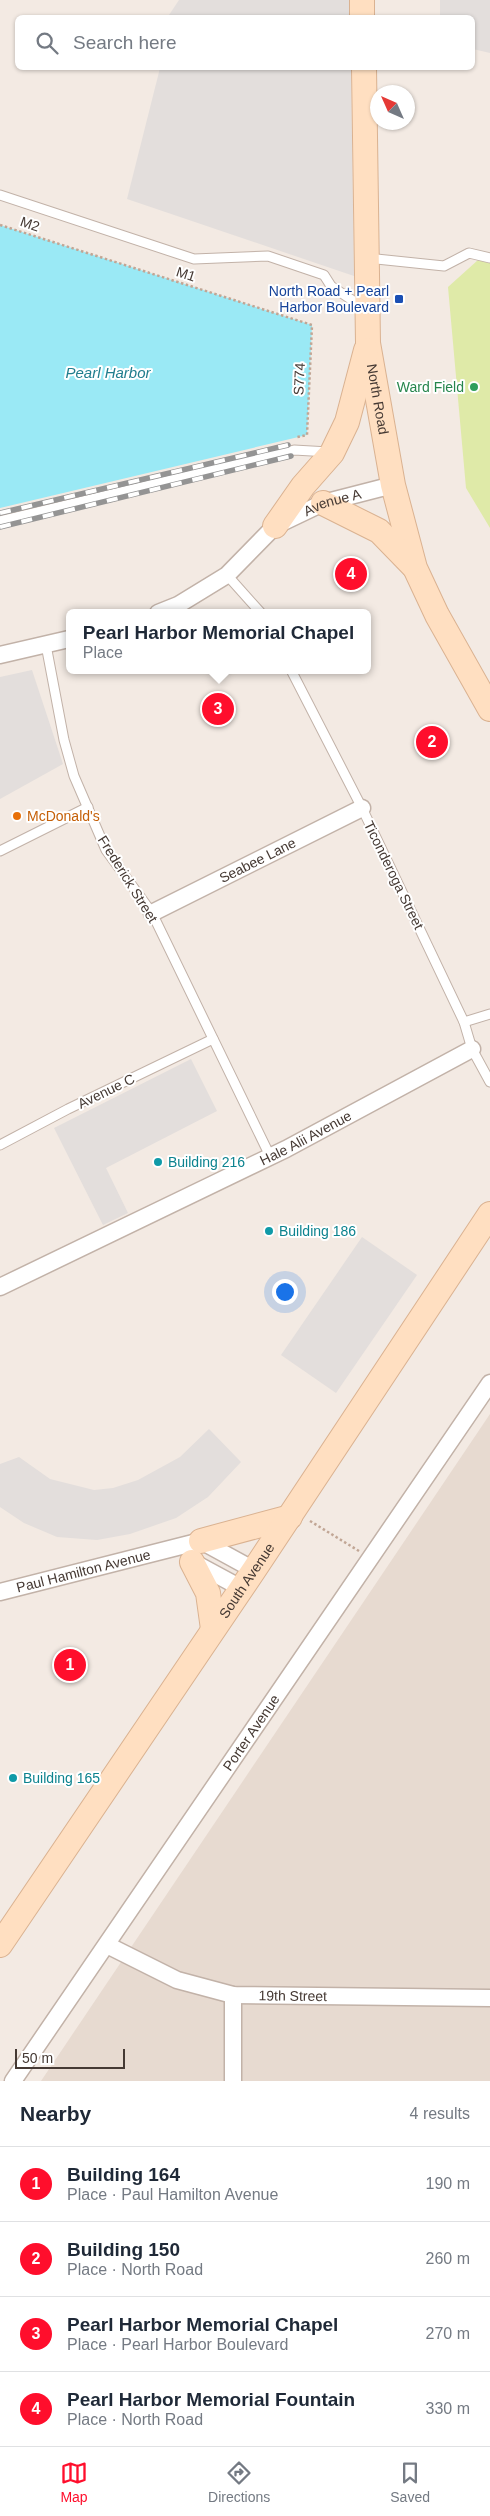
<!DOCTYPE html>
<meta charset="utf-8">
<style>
body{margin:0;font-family:Arial,sans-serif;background:#f2f2f3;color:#1f2937}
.compass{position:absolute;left:370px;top:85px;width:45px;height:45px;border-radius:50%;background:#fff;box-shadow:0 1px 4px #0004;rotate:315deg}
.scale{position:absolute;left:15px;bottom:12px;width:110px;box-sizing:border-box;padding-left:5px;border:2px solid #453933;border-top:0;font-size:14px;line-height:18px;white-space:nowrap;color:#453933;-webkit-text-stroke:4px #fff;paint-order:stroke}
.you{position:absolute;left:284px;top:1291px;width:18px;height:18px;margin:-12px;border:4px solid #fff;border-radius:50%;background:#1a73e8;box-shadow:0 0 0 8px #1a73e833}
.badge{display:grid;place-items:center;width:32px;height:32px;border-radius:50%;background:#ff0e2c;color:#fff;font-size:16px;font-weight:700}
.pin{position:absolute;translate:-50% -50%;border:2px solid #fff;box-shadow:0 1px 5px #0006}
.popup{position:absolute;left:66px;top:609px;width:305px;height:65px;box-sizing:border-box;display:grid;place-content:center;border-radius:8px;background:#fff;filter:drop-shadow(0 1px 4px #0005);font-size:16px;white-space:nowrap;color:#747a83}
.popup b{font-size:19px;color:#1f2937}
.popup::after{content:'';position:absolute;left:50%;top:100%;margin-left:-10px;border:10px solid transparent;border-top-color:#fff}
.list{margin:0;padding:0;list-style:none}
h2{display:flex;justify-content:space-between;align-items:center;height:65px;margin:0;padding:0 20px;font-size:21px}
h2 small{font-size:16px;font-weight:400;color:#747a83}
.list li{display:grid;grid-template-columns:32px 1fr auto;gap:15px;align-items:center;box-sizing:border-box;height:75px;padding:0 20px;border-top:1px solid #e0e1e3}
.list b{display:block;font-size:19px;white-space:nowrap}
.list p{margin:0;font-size:16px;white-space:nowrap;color:#747a83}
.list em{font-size:16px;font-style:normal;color:#747a83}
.icon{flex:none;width:28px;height:28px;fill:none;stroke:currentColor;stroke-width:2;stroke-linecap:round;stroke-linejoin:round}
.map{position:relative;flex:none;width:490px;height:2081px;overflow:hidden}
.search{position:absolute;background:#fff;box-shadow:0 1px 4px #0004;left:15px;right:15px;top:15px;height:55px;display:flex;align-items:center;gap:12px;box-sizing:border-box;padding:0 18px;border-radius:8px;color:#747a83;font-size:19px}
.sheet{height:365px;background:#fff}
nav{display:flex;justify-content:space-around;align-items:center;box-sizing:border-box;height:70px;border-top:1px solid #e0e1e3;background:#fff;font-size:14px;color:#747a83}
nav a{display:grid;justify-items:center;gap:2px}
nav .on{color:#ff0e2c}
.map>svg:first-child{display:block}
.residential{fill:#e7dad0}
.park{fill:#dfeaa8}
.parking{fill:#e3dedc}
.water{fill:#9ae9f5}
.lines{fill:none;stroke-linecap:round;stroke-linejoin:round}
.lane-casing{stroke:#c2b2a8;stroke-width:11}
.street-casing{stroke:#c2b2a8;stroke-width:19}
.secondary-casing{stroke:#dab291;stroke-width:26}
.path{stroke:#c1a695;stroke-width:2.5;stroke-dasharray:2.5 2.5;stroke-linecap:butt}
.lane{stroke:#fff;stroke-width:9}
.street{stroke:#fff;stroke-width:16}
.secondary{stroke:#ffdfc1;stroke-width:24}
.rail-casing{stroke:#949494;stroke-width:5.5}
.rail{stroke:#fff;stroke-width:4;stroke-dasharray:11;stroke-linecap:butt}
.transit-dot{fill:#1a4fb4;stroke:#fff;stroke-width:2}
.leisure-dot{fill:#2e9e5b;stroke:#fff;stroke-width:2}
.food-dot{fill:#e8710a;stroke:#fff;stroke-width:2}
.culture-dot{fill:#0f9aa8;stroke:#fff;stroke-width:2}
.labels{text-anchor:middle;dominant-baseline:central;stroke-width:4;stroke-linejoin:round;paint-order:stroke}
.street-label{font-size:14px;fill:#453933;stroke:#fff}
.transit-label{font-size:14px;fill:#164399;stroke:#fff;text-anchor:end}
.leisure-label{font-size:14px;fill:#27864d;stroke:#fff;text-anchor:end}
.food-label{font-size:14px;fill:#c56008;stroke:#fff;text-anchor:start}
.culture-label{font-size:14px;fill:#0d838f;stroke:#fff;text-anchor:start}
.water-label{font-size:15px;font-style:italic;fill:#217e8e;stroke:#fff}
</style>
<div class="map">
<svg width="490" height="2081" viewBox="0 0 490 2081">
<rect width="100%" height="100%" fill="#f3eae3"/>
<polygon class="residential" points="490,1414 490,2081 41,2081"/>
<polygon class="park" points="478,260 490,263 490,528 466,488 448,287"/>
<g class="parking">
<polygon points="179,0 352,0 352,17 167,18"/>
<polygon points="440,0 490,0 490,53 473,49 472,18 440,17"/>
<polygon points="160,68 351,68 354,276 127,199"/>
<polygon points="32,670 63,764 0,799 0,677"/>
<polygon points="191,1059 217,1111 106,1168 128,1213 103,1225 54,1128"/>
<polygon points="362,1237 417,1275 336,1393 281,1355"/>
<polygon points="209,1429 241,1462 208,1497 176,1518 130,1534 97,1540 57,1537 24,1523 0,1507 0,1464 19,1457 50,1479 94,1490 113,1488 138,1480 180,1457"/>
</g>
<g class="water">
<polygon points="0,225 312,325 307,435 0,508"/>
<circle cx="347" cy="574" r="14"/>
</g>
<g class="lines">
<defs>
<g id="lane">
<polyline points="0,195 194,259 268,256 324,275 331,286 364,308"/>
<polyline points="367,258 444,266 469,253 490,258"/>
<polyline points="0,521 294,450 329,452"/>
<polyline points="227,575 261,613"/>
<polyline points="46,645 64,740 74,776 106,850 152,913 270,1156"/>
<polyline points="291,670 362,808 464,1022 472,1049 490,1082"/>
<polyline points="0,851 88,807"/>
<polyline points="464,1022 490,1014"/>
<polyline points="0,1145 68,1109 213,1039"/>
</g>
<g id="street">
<path id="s1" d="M 158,613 L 178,605 L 227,575 L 275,526 L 323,503 L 393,485"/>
<polyline points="0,655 69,639"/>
<path id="s2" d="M 152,913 L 362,808"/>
<path id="s3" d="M 0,1287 L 286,1149 L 472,1049"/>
<polyline points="191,1561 241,1588"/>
<path id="s4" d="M 0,1592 L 201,1541 L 254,1570"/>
<path id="s5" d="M 107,1945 L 177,1980 L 233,1995 L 490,1998"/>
<polyline points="233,1995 233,2081"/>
<path id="s6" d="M 13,2081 L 490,1383"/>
</g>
<g id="secondary">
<polyline points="362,0 362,18"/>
<path id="s7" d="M 364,68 L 368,343 L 393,485 L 415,568 L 437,615 L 490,709"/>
<polyline points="323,503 379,531 413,566"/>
<polyline points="275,526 303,486 332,453 347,422 366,350"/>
<polyline points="201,1541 290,1517"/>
<polyline points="192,1562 208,1593 213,1629"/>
<path id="s8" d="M 0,1945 L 254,1570 L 490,1214"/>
</g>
</defs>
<use href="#lane" class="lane-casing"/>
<use href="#street" class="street-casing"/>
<use href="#secondary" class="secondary-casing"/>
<g class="path">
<polyline points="0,225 312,325 307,435 297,437"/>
<polyline points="310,1521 359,1551"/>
</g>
<use href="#lane" class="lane"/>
<use href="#street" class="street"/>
<use href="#secondary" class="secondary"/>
<defs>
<g id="rail">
<polyline points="0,513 288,445"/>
<polyline points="0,527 291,456"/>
</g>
</defs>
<use href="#rail" class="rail-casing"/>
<use href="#rail" class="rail"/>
</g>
<rect class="transit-dot" x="394" y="294" width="10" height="10" rx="2.5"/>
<circle class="leisure-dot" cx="474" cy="387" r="5"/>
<circle class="food-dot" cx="17" cy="816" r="5"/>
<g class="culture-dot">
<circle cx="158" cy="1162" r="5"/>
<circle cx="269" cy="1231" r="5"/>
<circle cx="13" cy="1778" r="5"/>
</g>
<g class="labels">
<g class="street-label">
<text transform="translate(30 224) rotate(19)">M2</text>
<text transform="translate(186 274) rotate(18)">M1</text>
<text transform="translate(299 379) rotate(-87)">S774</text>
<text stroke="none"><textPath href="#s7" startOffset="332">North Road</textPath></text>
<text stroke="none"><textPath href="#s1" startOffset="210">Avenue A</textPath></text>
<text stroke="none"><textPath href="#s2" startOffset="118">Seabee Lane</textPath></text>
<text transform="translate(394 875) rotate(64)">Ticonderoga Street</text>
<text transform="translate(128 879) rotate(58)">Frederick Street</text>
<text transform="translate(106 1091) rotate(-26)">Avenue C</text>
<text stroke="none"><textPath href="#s3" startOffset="340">Hale Alii Avenue</textPath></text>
<text stroke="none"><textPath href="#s4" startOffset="86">Paul Hamilton Avenue</textPath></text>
<text stroke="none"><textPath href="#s8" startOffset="440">South Avenue</textPath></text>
<text stroke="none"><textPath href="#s6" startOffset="422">Porter Avenue</textPath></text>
<text stroke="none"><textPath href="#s5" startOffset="196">19th Street</textPath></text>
</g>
<g class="transit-label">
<text x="389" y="291">North Road + Pearl<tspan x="389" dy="16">Harbor Boulevard</tspan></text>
</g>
<g class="leisure-label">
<text x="464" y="387">Ward Field</text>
</g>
<g class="food-label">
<text x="27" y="816">McDonald's</text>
</g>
<g class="culture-label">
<text x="168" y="1162">Building 216</text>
<text x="279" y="1231">Building 186</text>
<text x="23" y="1778">Building 165</text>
</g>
<g class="water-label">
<text x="108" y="372">Pearl Harbor</text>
</g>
</g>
</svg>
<svg class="compass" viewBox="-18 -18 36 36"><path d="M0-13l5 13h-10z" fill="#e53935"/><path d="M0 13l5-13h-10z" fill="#747a83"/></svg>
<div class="scale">50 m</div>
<div class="you"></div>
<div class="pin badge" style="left:70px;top:1665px">1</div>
<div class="pin badge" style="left:432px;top:742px">2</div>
<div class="pin badge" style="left:218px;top:709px">3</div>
<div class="popup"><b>Pearl Harbor Memorial Chapel</b>Place</div>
<div class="pin badge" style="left:351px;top:574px">4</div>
<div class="search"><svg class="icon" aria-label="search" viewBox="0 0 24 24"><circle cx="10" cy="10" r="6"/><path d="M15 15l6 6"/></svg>Search here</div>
</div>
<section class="sheet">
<h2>Nearby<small>4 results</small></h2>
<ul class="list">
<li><span class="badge">1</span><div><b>Building 164</b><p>Place · Paul Hamilton Avenue</p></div><em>190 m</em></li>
<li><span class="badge">2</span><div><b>Building 150</b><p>Place · North Road</p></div><em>260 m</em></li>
<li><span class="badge">3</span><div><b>Pearl Harbor Memorial Chapel</b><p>Place · Pearl Harbor Boulevard</p></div><em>270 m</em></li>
<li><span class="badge">4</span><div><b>Pearl Harbor Memorial Fountain</b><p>Place · North Road</p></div><em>330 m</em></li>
</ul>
</section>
<nav>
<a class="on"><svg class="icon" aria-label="map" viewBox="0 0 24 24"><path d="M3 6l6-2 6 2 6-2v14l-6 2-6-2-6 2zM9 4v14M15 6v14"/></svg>Map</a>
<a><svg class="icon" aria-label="directions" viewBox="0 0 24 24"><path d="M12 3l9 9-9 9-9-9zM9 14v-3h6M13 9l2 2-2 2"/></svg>Directions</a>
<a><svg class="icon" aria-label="saved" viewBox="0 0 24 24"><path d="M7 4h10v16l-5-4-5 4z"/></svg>Saved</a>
</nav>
